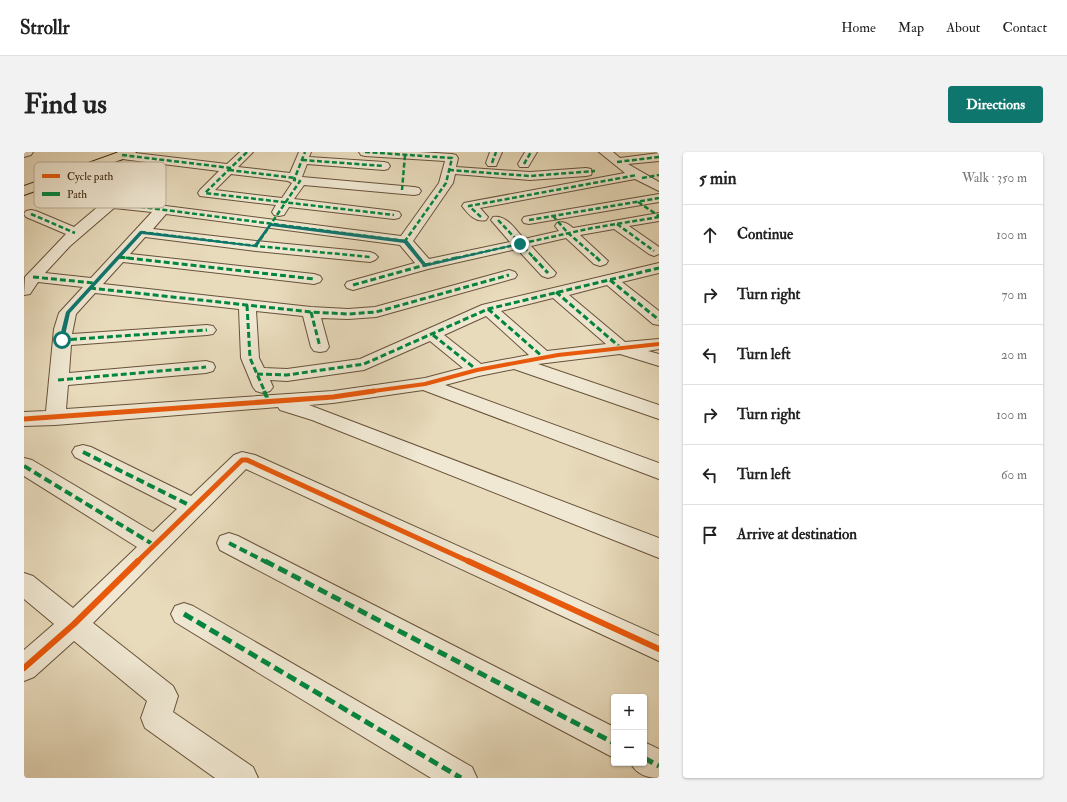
<!DOCTYPE html>
<meta charset="utf-8">
<style>
body{margin:0;font-family:"IM FELL Double Pica",serif;background:#f2f2f2;color:#222}
.controls{position:absolute;right:12px;bottom:12px;display:grid;overflow:hidden;border-radius:4px;box-shadow:0 1px 3px #0004}
.controls button{width:36px;height:36px;display:grid;place-items:center;padding:0;border:0;border-bottom:1px solid #e0e0e0;background:#fff;color:#222;font:20px sans-serif}
.stop{position:absolute;width:12px;height:12px;margin:-9px;border:3px solid #0f766e;border-radius:50%;background:#fff}
.stop.end{background:#0f766e;border-color:#fff;box-shadow:0 1px 4px #0008}
.list{margin:0;padding:0;list-style:none}
h2{display:flex;justify-content:space-between;align-items:center;height:52px;margin:0;padding:0 16px;font-size:17px}
h2 small{font-size:13px;font-weight:400;color:#767676}
.list li{display:grid;grid-template-columns:26px 1fr auto;gap:12px;align-items:center;box-sizing:border-box;height:60px;padding:0 16px;border-top:1px solid #e0e0e0}
.list b{display:block;font-size:15px;white-space:nowrap}
.list em{font-size:13px;font-style:normal;color:#767676}
.icon{flex:none;width:22px;height:22px;fill:none;stroke:currentColor;stroke-width:2;stroke-linecap:round;stroke-linejoin:round}
.map{position:relative;flex:none;width:635px;height:626px;overflow:hidden;border-radius:4px}
header{display:flex;align-items:center;gap:24px;box-sizing:border-box;height:56px;padding:0 20px;background:#fff;border-bottom:1px solid #e0e0e0}
header strong{font-size:19px}
nav{display:flex;gap:22px;margin-inline-start:auto;font-size:14px}
.intro{display:flex;align-items:center;justify-content:space-between;box-sizing:border-box;height:96px;padding:0 24px}
h1{margin:0;font-size:28px}
.button{padding:10px 18px;border-radius:4px;background:#0f766e;color:#fff;font-size:14px;font-weight:700}
main{display:flex;gap:24px;padding:0 24px}
aside{flex:1;background:#fff;border-radius:4px;box-shadow:0 1px 3px #0004}
.map>svg:first-child{display:block}
.lines{fill:none;stroke-linecap:round;stroke-linejoin:round}
.minor-casing{stroke:#685239;stroke-width:2}
.major-casing{stroke:#3e240d;stroke-width:2}
.minor{fill:#f0e8d3;fill-rule:evenodd}
.major{fill:#e8dbbc;fill-rule:evenodd}
.quiet-far3{stroke:#00873e;stroke-width:2.5;stroke-dasharray:5 2.5;stroke-linecap:butt}
.quiet-far2{stroke:#00873e;stroke-width:3;stroke-dasharray:6 3;stroke-linecap:butt}
.quiet-far1{stroke:#00873e;stroke-width:4;stroke-dasharray:8 4;stroke-linecap:butt}
.quiet{stroke:#00873e;stroke-width:5;stroke-dasharray:10 5;stroke-linecap:butt}
.cycleway-far2-casing{stroke:#f0e8d3;stroke-width:6}
.cycleway-far1-casing{stroke:#f0e8d3;stroke-width:8}
.cycleway-casing{stroke:#f0e8d3;stroke-width:9}
.cycleway-far2{stroke:#e8590c;stroke-width:4}
.cycleway-far1{stroke:#e8590c;stroke-width:5}
.cycleway{stroke:#e8590c;stroke-width:6}
.route{fill:#0f766e}
.key{fill:#f0e8d3;stroke:#bbad98;stroke-width:1}
.key-label{font-size:11px;fill:#3e240d}
</style>
<header>
<strong>Strollr</strong>
<nav><a>Home</a><a>Map</a><a>About</a><a>Contact</a></nav>
</header>
<div class="intro"><h1>Find us</h1><a class="button">Directions</a></div>
<main>
<div class="map">
<svg width="635" height="626" viewBox="0 0 635 626">
<rect width="100%" height="100%" fill="#e8dbbc"/>
<filter id="stains"><feTurbulence type="fractalNoise" baseFrequency=".005" numOctaves="4"/><feColorMatrix values="0 0 0 0 .2 0 0 0 0 .09 0 0 0 0 .02 0 0 0 .5 -.17"/></filter>
<radialGradient id="worn" r=".72"><stop offset=".6" stop-color="#630" stop-opacity="0"/><stop offset="1" stop-color="#630" stop-opacity=".3"/></radialGradient>
<g class="lines">
<defs>
<g id="minor">
<polygon points="0,0 9,0 7,3 0,5"/>
<path d="M 94,0 L 103,0 L 203,12 L 216,0 L 229,0 L 214,15 L 266,21 L 275,0 L 287,0 L 285,5 L 360,10 L 364,11 L 366,14 L 364,17 L 360,18 L 283,12 L 278,25 L 390,35 L 395,36 L 397,39 L 395,42 L 390,43 L 280,33 L 270,47 L 370,59 L 375,60 L 377,63 L 375,66 L 370,67 L 265,55 L 260,63 L 255,64 L 250,63 L 248,60 L 252,53 L 176,44 L 174,41 L 176,38 L 195,19 L 98,7 L 94,6 L 92,3 ZM 207,22 L 264,29 L 268,31 L 258,46 L 191,38 Z"/>
<path d="M 335,0 L 395,0 L 428,2 L 432,3 L 434,6 L 432,15 L 506,20 L 562,16 L 567,17 L 568,20 L 567,23 L 562,24 L 506,28 L 431,22 L 429,31 L 389,89 L 405,107 L 486,90 L 467,68 L 469,65 C 482,62 492,78 500,87 L 535,79 L 531,74 L 533,71 C 540,69 543,71 549,76 L 635,61 L 635,69 L 605,74 L 635,95 L 635,102 L 630,104 L 625,102 L 590,77 L 556,83 L 584,109 L 582,112 L 576,114 L 570,112 L 542,86 L 507,94 L 532,121 L 530,124 L 524,126 L 518,124 L 493,97 L 404,117 L 329,138 L 323,136 L 321,133 L 323,130 L 391,111 L 376,93 L 142,62 L 129,77 L 232,89 L 346,100 L 351,102 L 354,105 L 351,108 L 346,110 L 232,99 L 121,85 L 106,102 L 290,122 L 296,124 L 298,127 L 296,130 L 290,132 L 99,110 L 79,132 L 287,155 L 324,157 L 351,155 L 485,118 L 491,120 L 493,123 L 491,126 L 352,165 L 324,167 L 297,166 L 305,195 L 302,199 L 296,200 L 290,199 L 287,195 L 279,164 L 232,159 L 235,206 L 240,216 L 263,217 L 336,207 L 458,153 L 635,111 L 635,121 L 598,130 L 635,159 L 635,173 L 629,172 L 583,133 L 545,143 L 601,190 L 635,187 L 635,197 L 624,199 L 635,202 L 635,214 L 596,202 L 514,212 L 635,253 L 635,267 L 490,217 L 455,224 L 421,233 L 635,311 L 635,327 L 399,238 L 309,251 L 285,253 L 635,386 L 635,406 L 288,268 L 256,258 L 254,255 L 31,273 L 0,274 L 0,260 L 22,259 L 30,177 L 35,161 L 59,135 L 14,130 L 6,142 L 0,143 L 1,125 L 42,82 L 2,65 L 0,62 L 2,59 L 7,58 L 12,59 L 50,75 L 76,53 L 61,50 L 17,34 L 15,31 L 17,28 L 27,28 L 69,43 L 87,47 L 377,84 L 415,31 L 421,9 L 341,4 L 337,3 ZM 90,56 L 128,60 L 67,126 L 21,121 L 46,94 ZM 71,141 L 215,157 L 217,206 L 229,235 L 232,239 L 239,241 L 246,239 L 249,235 L 246,228 L 263,229 L 340,218 L 406,189 L 439,216 L 401,226 L 309,239 L 42,257 L 44,233 L 182,221 L 189,219 L 191,215 L 189,211 L 182,209 L 45,221 L 47,193 L 183,183 L 189,182 L 192,178 L 189,174 L 183,173 L 48,182 L 52,162 ZM 529,146 L 582,192 L 523,199 L 477,159 ZM 462,164 L 505,203 L 457,212 L 420,183 Z"/>
<polygon points="466,0 478,0 472,14 464,14 462,11"/>
<polygon points="501,0 513,0 504,15 496,15 494,12"/>
<path d="M 575,0 L 589,0 L 596,6 L 635,1 L 635,9 L 604,12 L 635,30 L 635,39 L 611,27 L 456,56 L 464,65 L 462,68 C 452,71 444,62 438,54 L 440,51 L 445,50 L 601,21 Z"/>
<polygon points="635,42 635,50 505,72 500,71 498,68 500,65 505,64"/>
<polygon points="59,293 67,295 167,344 210,303 218,300 231,303 635,484 635,509 222,317 69,471 149,534 154,544 149,560 229,615 234,626 191,626 121,576 117,566 123,549 50,489 10,525 0,529 0,498 30,472 0,447 0,421 9,424 49,456 113,395 0,324 0,306 8,308 129,380 153,357 51,305 48,300 51,295"/>
<polygon points="205,381 214,384 590,575 590,606 196,398 193,391 196,384"/>
<polygon points="160,451 169,454 448,615 453,626 407,626 151,470 147,462 151,454"/>
<path d="M 620,590 L 635,597 L 635,626 C 624,626 611,622 607,611 L 620,611 Z"/>
</g>
<polygon id="major" points="95,0 112,0 110,3 0,43 0,34"/>
</defs>
<use href="#minor" class="minor-casing"/>
<use href="#major" class="major-casing"/>
<use href="#minor" class="minor"/>
<use href="#major" class="major"/>
<g class="quiet-far3">
<polyline points="223,0 181,41 370,63"/>
<polyline points="341,0 428,6 422,31 381,89"/>
<polyline points="98,3 207,16"/>
<polyline points="278,8 360,14"/>
<polyline points="593,10 635,5"/>
<polyline points="468,11 472,0"/>
<polyline points="500,12 507,0"/>
<polyline points="205,18 271,26"/>
<polyline points="425,18 506,24 571,19"/>
<polyline points="618,26 635,23"/>
<polyline points="22,31 66,47 87,51 381,89 395,106"/>
<polyline points="378,38 381,3"/>
<polyline points="614,50 635,64"/>
<polyline points="7,62 51,81"/>
<polyline points="529,64 544,81 573,106"/>
<polyline points="457,65 445,54 613,23"/>
<polyline points="474,68 510,106"/>
<polyline points="505,68 635,46"/>
<polyline points="593,72 630,99"/>
<polyline points="117,80 232,94 346,105"/>
<polyline points="232,94 276,29 270,28 281,0"/>
<polyline points="94,105 104,106"/>
<polyline points="432,106 568,76 635,65"/>
</g>
<g class="quiet-far2">
<polyline points="95,105 290,127"/>
<polyline points="509,105 524,121"/>
<polyline points="572,105 576,109"/>
<polyline points="401,113 436,105"/>
<polyline points="9,125 70,131"/>
<polyline points="586,128 635,168"/>
<polyline points="329,133 401,113 394,105"/>
<polyline points="66,136 287,160 324,162 352,160 485,123"/>
<polyline points="532,140 597,196"/>
<polyline points="223,153 226,206 241,240"/>
<polyline points="464,157 520,206"/>
<polyline points="287,160 296,195"/>
<polyline points="409,183 453,218"/>
<polyline points="38,188 183,178"/>
<polyline points="233,222 263,223 340,212 464,157 635,116"/>
<polyline points="34,228 182,215"/>
</g>
<g class="quiet-far1">
<polyline points="240,239 245,250"/>
<polyline points="59,300 169,355"/>
<polyline points="0,314 130,393"/>
<polyline points="205,391 242,410"/>
</g>
<g class="quiet">
<polyline points="241,409 590,591"/>
<polyline points="160,462 437,626"/>
<polyline points="620,606 635,614"/>
</g>
<defs>
<polyline id="cycleway-far2" points="342,240 401,232 453,218 534,203 635,192"/>
<g id="cycleway-far1">
<polyline points="0,267 309,245 350,239"/>
<polyline points="113,410 218,308 223,308 446,410"/>
</g>
<g id="cycleway">
<polyline points="444,409 635,497"/>
<polyline points="0,516 50,472 114,409"/>
</g>
</defs>
<use href="#cycleway-far2" class="cycleway-far2-casing"/>
<use href="#cycleway-far1" class="cycleway-far1-casing"/>
<use href="#cycleway" class="cycleway-casing"/>
<use href="#cycleway-far2" class="cycleway-far2"/>
<use href="#cycleway-far1" class="cycleway-far1"/>
<use href="#cycleway" class="cycleway"/>
</g>
<polygon class="route" points="246,71 383,88 402,112 496,91 498,92 400,115 380,91 247,74 232,95 118,82 46,161 40,188 38,189 35,188 42,160 116,79 230,93"/>
<rect x="10" y="10" width="132" height="46" rx="6" class="key"/>
<rect x="18" y="22" width="18" height="4" fill="#e8590c"/>
<rect x="18" y="40" width="18" height="4" fill="#00873e"/>
<g class="key-label">
<text x="43" y="28">Cycle path</text>
<text x="43" y="46">Path</text>
</g>
<rect width="100%" height="100%" filter="url(#stains)"/>
<rect width="100%" height="100%" fill="url(#worn)"/>
</svg>
<div class="controls">
<button>+</button>
<button>−</button>
</div>
<div class="stop" style="left:38px;top:188px"></div>
<div class="stop end" style="left:496px;top:92px"></div>
</div>
<aside>
<h2>5 min<small>Walk · 350 m</small></h2>
<ul class="list">
<li><svg class="icon" aria-label="ahead" viewBox="0 0 24 24"><path d="M12 20V5M6 11l6-6 6 6"/></svg><div><b>Continue</b></div><em>100 m</em></li>
<li><svg class="icon" aria-label="right" viewBox="0 0 24 24"><path d="M7 20v-9h11M14 6l5 5-5 5"/></svg><div><b>Turn right</b></div><em>70 m</em></li>
<li><svg class="icon" aria-label="left" viewBox="0 0 24 24"><path d="M17 20v-9H6M10 6l-5 5 5 5"/></svg><div><b>Turn left</b></div><em>20 m</em></li>
<li><svg class="icon" aria-label="right" viewBox="0 0 24 24"><path d="M7 20v-9h11M14 6l5 5-5 5"/></svg><div><b>Turn right</b></div><em>100 m</em></li>
<li><svg class="icon" aria-label="left" viewBox="0 0 24 24"><path d="M17 20v-9H6M10 6l-5 5 5 5"/></svg><div><b>Turn left</b></div><em>60 m</em></li>
<li><svg class="icon" aria-label="arrive" viewBox="0 0 24 24"><path d="M6 21V4h12l-3 4 3 4H6"/></svg><div><b>Arrive at destination</b></div></li>
</ul>
</aside>
</main>
